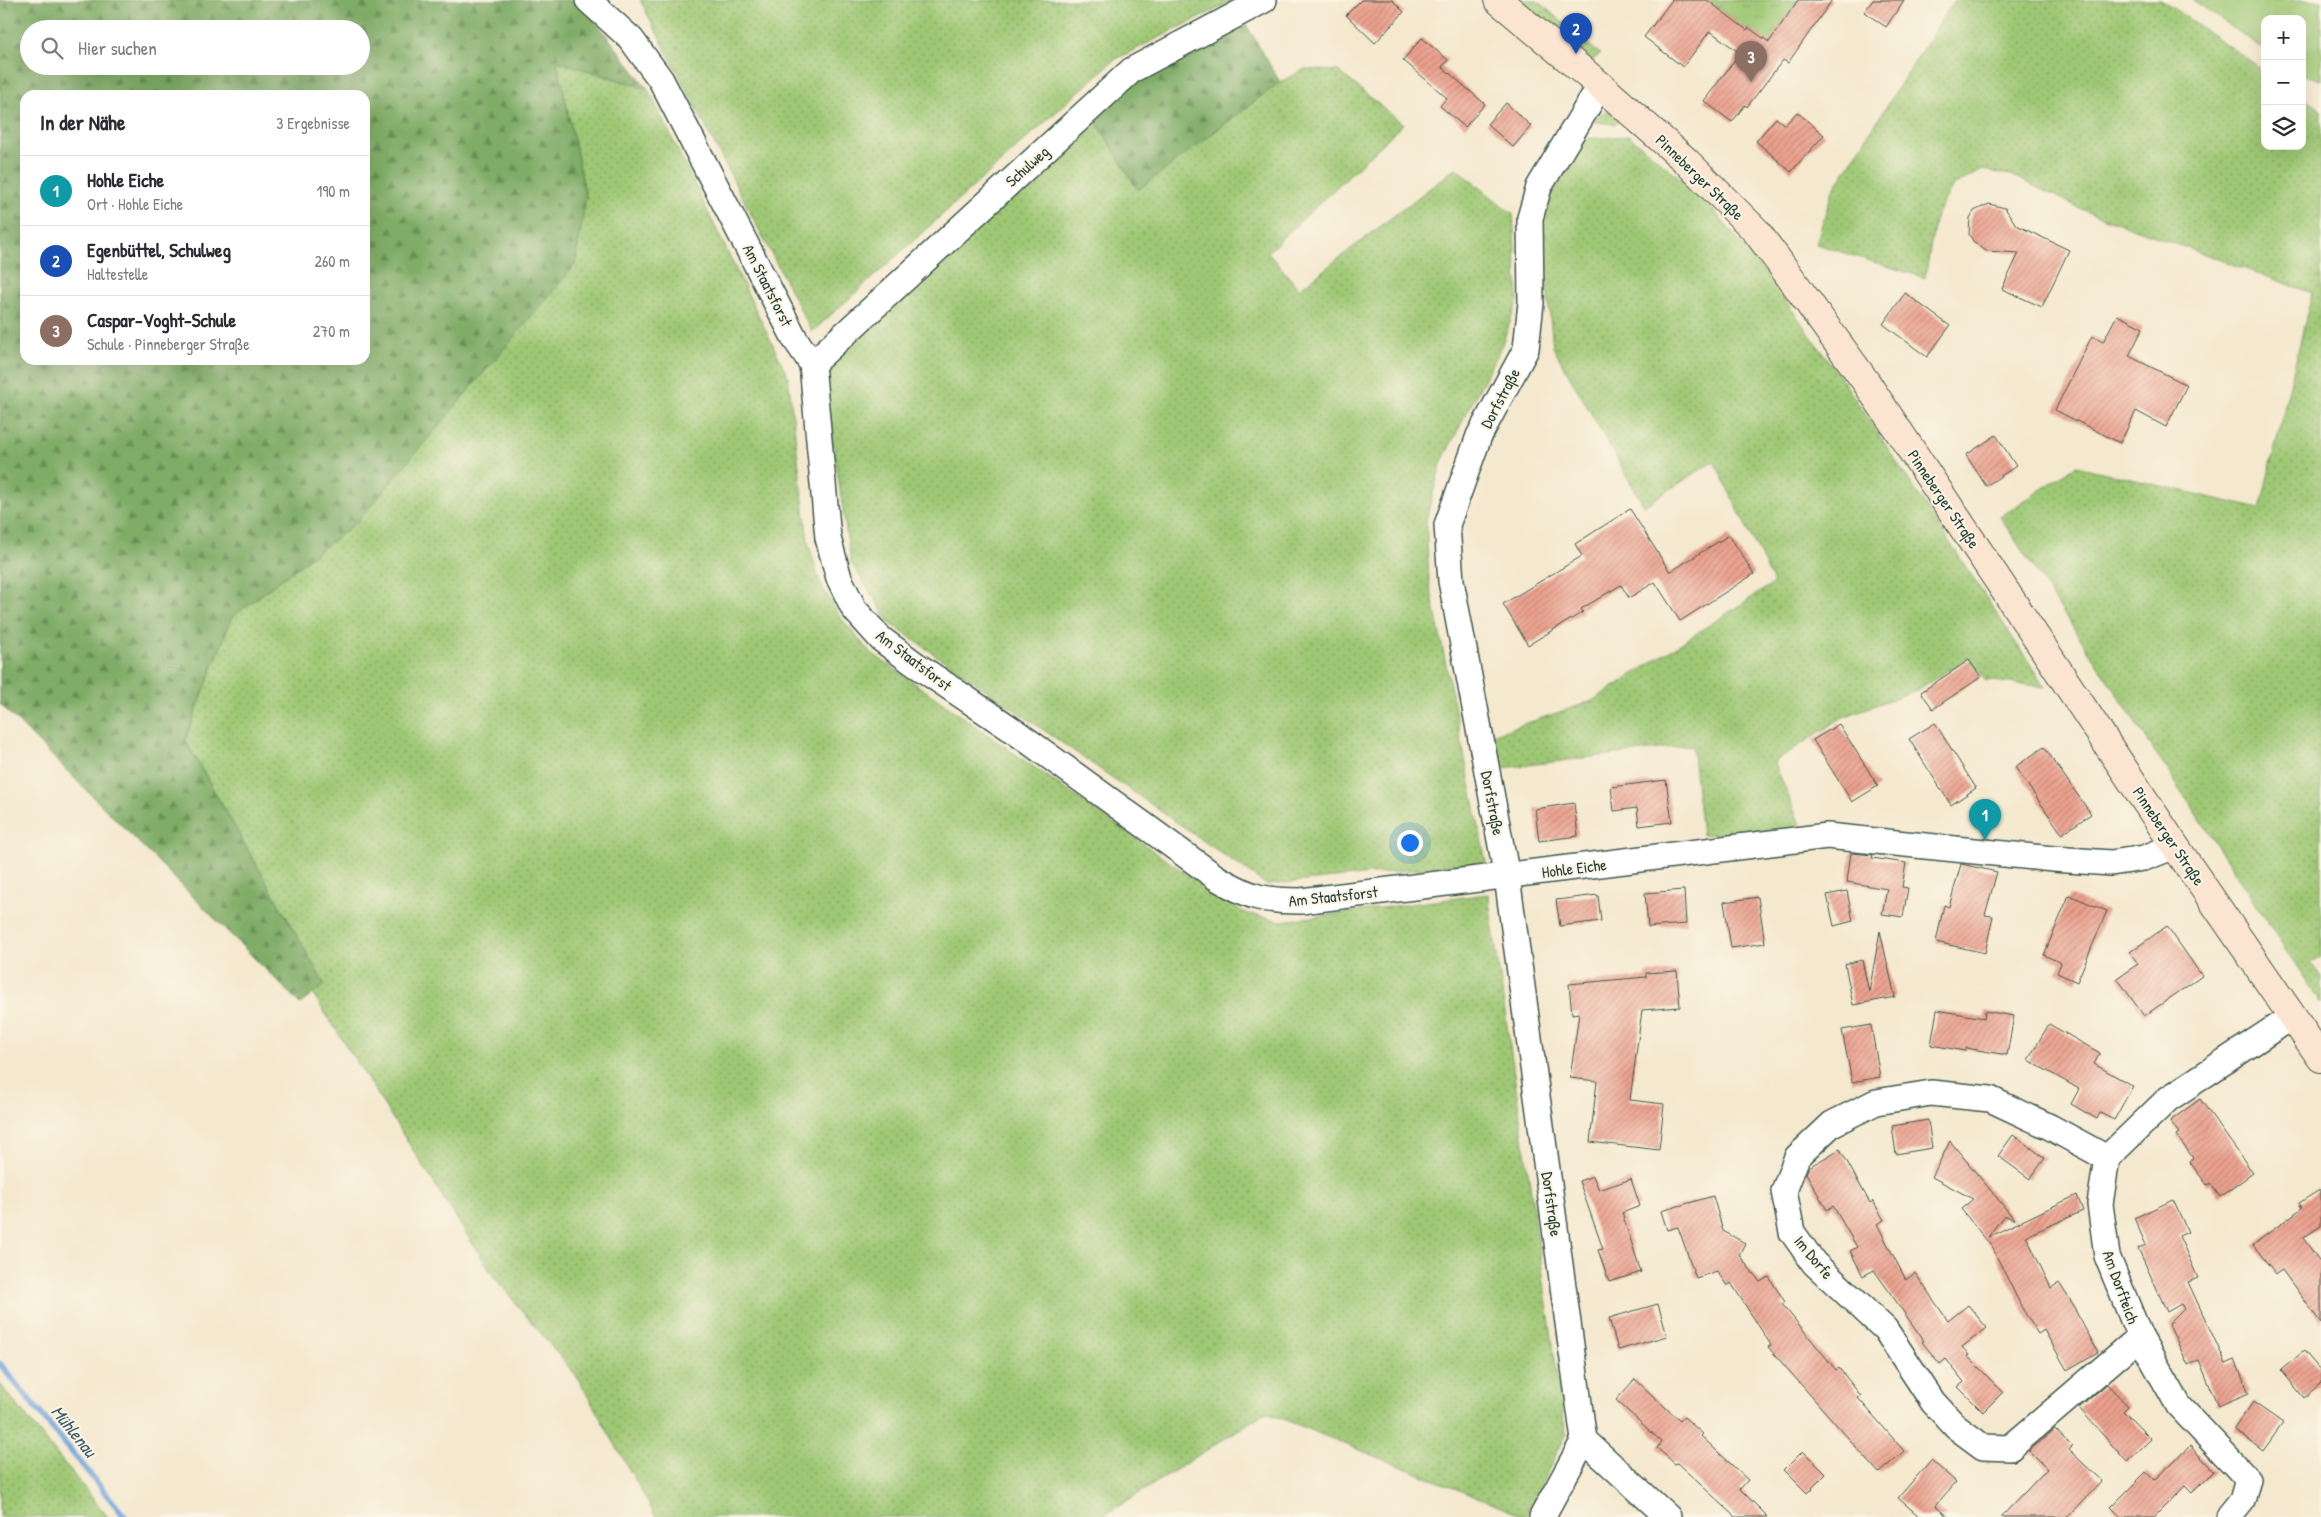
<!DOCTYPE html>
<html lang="de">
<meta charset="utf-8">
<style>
body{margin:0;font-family:"Patrick Hand",sans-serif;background:#f2f2f3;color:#2b2b33}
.controls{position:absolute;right:15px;top:15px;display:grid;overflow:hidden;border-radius:10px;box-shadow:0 5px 20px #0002}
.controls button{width:45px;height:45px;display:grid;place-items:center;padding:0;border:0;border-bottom:1px solid #e1e1e2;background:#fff;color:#2b2b33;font:25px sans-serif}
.you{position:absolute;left:1409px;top:842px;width:18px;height:18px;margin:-12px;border:4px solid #fff;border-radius:50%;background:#1a73e8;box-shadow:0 0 0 8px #1a73e833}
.badge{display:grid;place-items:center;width:32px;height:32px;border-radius:50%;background:#0b8043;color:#fff;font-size:16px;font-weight:700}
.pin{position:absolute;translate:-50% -41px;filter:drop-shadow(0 1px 2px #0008)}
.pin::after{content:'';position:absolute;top:26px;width:18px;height:15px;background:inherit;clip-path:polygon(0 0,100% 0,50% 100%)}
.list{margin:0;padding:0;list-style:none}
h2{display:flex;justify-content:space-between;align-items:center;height:65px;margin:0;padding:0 20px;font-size:21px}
h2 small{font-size:16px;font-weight:400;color:#7c7c81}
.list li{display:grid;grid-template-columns:32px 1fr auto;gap:15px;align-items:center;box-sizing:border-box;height:70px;padding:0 20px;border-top:1px solid #e1e1e2}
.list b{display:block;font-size:19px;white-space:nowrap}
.list p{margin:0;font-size:16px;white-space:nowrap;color:#7c7c81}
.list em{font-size:16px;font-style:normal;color:#7c7c81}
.icon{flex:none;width:28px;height:28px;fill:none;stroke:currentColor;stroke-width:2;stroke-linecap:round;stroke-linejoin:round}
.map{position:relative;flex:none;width:2321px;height:1517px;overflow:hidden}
.search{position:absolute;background:#fff;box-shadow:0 5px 20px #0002;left:20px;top:20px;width:350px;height:55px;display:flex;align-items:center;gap:12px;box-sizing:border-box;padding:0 18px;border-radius:28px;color:#7c7c81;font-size:19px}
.panel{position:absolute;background:#fff;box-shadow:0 5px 20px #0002;left:20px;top:90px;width:350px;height:275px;border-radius:15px}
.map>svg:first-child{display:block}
.grass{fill:url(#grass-dots);stroke:#5f8254}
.forest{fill:url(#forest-firs);stroke:#4f744d;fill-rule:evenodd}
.park{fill:url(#park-tufts);stroke:#5f8254}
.pitch{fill:#9fc874;stroke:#5f8254}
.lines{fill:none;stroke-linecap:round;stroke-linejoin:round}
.stream{stroke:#72a5de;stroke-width:6}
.building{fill:url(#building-hatch)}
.street-casing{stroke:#3f574b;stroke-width:28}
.secondary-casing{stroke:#3f574b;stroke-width:30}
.street{stroke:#fff;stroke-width:25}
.secondary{stroke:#fce5d0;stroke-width:28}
.labels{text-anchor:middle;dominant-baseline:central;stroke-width:4;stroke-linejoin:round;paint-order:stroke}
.street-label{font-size:16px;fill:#1f3d34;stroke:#fcf5e5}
.water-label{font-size:18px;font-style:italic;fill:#385c67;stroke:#fcf5e5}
</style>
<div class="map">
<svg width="2321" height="1517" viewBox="0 0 2321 1517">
<defs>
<pattern id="grass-dots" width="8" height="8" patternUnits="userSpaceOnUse" patternTransform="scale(1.25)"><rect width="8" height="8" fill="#9fc874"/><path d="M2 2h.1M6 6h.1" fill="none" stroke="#81a460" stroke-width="1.8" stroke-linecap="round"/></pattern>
<pattern id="forest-firs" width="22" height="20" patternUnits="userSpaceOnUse" patternTransform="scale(1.25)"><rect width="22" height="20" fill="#7fac66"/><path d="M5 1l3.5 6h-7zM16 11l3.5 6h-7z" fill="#678d55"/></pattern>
<pattern id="park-tufts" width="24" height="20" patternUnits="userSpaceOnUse" patternTransform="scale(1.25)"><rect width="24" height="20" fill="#9fc874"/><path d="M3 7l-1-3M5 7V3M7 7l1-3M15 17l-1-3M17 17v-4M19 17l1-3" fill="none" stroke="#81a460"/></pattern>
<pattern id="building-hatch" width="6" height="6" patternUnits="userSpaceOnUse" patternTransform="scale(1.25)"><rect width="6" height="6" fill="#eca18e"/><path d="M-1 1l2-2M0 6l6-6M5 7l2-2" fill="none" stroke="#bf8475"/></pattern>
</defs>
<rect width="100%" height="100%" fill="#fcf5e5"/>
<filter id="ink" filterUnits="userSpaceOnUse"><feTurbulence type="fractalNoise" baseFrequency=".02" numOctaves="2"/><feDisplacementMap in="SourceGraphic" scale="10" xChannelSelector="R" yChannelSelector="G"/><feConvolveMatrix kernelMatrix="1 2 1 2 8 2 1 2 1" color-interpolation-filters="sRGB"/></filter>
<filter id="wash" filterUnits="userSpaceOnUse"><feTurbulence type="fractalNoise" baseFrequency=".0096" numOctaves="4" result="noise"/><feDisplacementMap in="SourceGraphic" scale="20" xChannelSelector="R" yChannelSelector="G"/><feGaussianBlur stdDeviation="1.12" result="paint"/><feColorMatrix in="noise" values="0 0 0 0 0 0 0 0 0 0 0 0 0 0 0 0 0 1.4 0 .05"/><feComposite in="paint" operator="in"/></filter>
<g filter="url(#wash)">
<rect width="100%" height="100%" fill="#f4e8ce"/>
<g class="grass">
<polygon points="640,0 1235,0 1114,60 812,332"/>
<polygon points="1513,0 1536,0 1600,54 1592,61"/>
<polygon points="1954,0 2161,0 2265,71 2265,146 2302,146 2302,97 2321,110 2321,956 2311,963 2321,977 2321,1003 2000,517 2076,466 2260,509 2312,293 2088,212 2011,175 1982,170 1953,186 1936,215 1925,278 1816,244 1832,192"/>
<polygon points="557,61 648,89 788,376 808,542 820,583 840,617 870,652 1209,890 1245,913 1281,921 1488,894 1566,1435 1525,1517 1266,1412 1102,1517 656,1517 577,1377 494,1277 313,994 325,985 185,740 232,617 357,522 586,197"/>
<polygon points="1305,69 1338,71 1403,124 1268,252 1299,289 1456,168 1513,214 1518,300 1501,347 1442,461 1426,519 1429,581 1486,862 1267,885 891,624 851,563 822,370 1095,119 1138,190 1280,82"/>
<polygon points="1607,111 1617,112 1624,119 1614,124 1593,122 1597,116"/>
<polygon points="1629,136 1701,195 1764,271 1846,385 2045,687 1985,680 1969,657 1919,689 1843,717 1774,762 1802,829 1702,835 1692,745 1503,768 1492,735 1592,701 1774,583 1714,461 1644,506 1553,347 1540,217 1582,139"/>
<polygon points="0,1384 108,1517 0,1517"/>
</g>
<g class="forest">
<path d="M 0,0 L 573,0 L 583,5 L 648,89 L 557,61 L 586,197 L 575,265 L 357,522 L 232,617 L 185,740 L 325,985 L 300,1004 L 0,704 ZM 29,29 L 361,29 L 361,66 L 29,66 ZM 25,95 L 365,95 L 365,360 L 25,360 Z"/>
<polygon points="1243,19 1280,82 1138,190 1095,119 1136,79"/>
</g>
<polygon class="park" points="1707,0 1798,0 1772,45 1749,28 1747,30"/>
<polygon class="pitch" points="2193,0 2321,0 2321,80 2302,74 2302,19 2265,19 2265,50"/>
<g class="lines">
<polyline class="stream" points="0,1364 125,1517"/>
</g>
<g id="blocks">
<g class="building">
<polygon points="1361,0 1392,0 1404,12 1375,43 1346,15"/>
<polygon points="1672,0 1707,0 1747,30 1749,28 1769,42 1798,0 1832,0 1788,63 1783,60 1747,107 1745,105 1732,122 1704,101 1740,53 1710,31 1683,67 1644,37"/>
<polygon points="1873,0 1904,0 1886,27 1864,12"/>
<polygon points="1422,38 1448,60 1442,67 1485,104 1465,127 1440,106 1447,98 1403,60"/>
<polygon points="1506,103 1531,126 1513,147 1487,124"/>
<polygon points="1797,112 1824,135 1791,172 1756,141 1776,118 1785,125"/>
<polygon points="1989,204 2005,208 2016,225 2069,250 2042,307 2002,289 2019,253 1986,251 1973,241 1969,234 1970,218 1974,211"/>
<polygon points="1905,293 1950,326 1927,357 1883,324"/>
<polygon points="2117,315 2143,328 2129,356 2187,385 2166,427 2136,411 2120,443 2055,410 2092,336 2103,342"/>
<polygon points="1996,435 2016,466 1986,486 1966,455"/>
<polygon points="1630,509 1670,572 1729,535 1754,574 1680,621 1655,582 1629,598 1621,585 1581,609 1583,612 1528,645 1503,604 1582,556 1575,544"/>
<polygon points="1969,660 1981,677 1933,709 1921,692"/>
<polygon points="1935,723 1976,788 1951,805 1909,739"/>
<polygon points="1839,724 1878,786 1852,802 1813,740"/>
<polygon points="2044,747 2091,814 2062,834 2015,767"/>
<polygon points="1666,780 1672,822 1639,826 1637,808 1614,811 1611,787"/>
<polygon points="1574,803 1578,836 1539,841 1535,809"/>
<polygon points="1851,853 1873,855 1872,858 1906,863 1902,887 1908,888 1903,917 1882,914 1887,889 1847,882"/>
<polygon points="1961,864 1997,872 1985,915 1993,916 1985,953 1936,942 1944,905 1949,907"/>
<polygon points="1684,890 1686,924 1648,927 1645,893"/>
<polygon points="1847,891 1853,921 1834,926 1827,895"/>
<polygon points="1598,895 1601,921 1560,926 1556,900"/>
<polygon points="2069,895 2107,911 2077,982 2057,973 2061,963 2044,955"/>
<polygon points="1758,897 1765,943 1731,948 1724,902"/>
<polygon points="2167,926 2202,976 2144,1016 2117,978 2138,964 2130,952"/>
<polygon points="1880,931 1895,997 1853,1005 1845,964 1862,960 1869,992"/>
<polygon points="1677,971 1680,1007 1642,1010 1630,1100 1664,1104 1659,1150 1590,1142 1597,1081 1570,1078 1579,1013 1572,1014 1569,984 1646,977 1646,973"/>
<polygon points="1937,1010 1984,1018 1985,1011 2014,1016 2007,1055 1966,1048 1965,1051 1931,1045"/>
<polygon points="2049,1024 2100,1053 2094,1064 2133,1086 2114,1120 2100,1113 2097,1119 2071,1104 2079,1089 2028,1060"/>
<polygon points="1871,1025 1880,1077 1852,1082 1842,1030"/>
<polygon points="2200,1099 2253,1173 2220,1197 2210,1183 2207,1185 2189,1161 2193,1158 2176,1135 2179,1133 2170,1121"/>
<polygon points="1928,1120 1932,1148 1896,1154 1892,1126"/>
<polygon points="2013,1135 2045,1158 2030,1179 1998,1156"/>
<polygon points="1950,1141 2015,1220 2004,1215 1988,1237 2077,1195 2083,1211 2026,1236 2051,1288 2059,1283 2076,1309 2075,1310 2098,1352 2067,1370 2044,1330 2038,1334 2022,1308 1992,1247 1961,1209 1973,1199 1932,1177"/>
<polygon points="1840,1149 1870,1203 1873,1201 1884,1220 1877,1224 1906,1280 1915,1273 1948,1321 1968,1305 1987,1328 1962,1347 1969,1355 1967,1356 2003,1392 1983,1412 1958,1387 1964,1382 1946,1359 1940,1364 1922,1342 1924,1341 1874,1270 1863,1276 1850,1251 1857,1247 1833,1206 1827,1210 1806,1173 1809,1167"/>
<polygon points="1593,1176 1599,1190 1631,1179 1640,1206 1622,1213 1641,1272 1609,1282 1598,1250 1603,1249 1579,1181"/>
<polygon points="2321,1189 2321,1226 2303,1238 2321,1263 2321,1323 2282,1270 2276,1274 2253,1245 2302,1208 2299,1203"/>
<polygon points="1713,1196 1723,1231 1745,1243 1739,1255 1760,1282 1769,1277 1785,1302 1782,1304 1836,1370 1839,1368 1861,1396 1858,1398 1904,1451 1879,1473 1768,1347 1771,1345 1731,1283 1727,1286 1717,1271 1696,1278 1678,1227 1667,1230 1661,1211"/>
<polygon points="2173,1200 2188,1232 2179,1236 2198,1278 2188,1282 2226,1364 2235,1360 2249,1393 2218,1406 2199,1360 2188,1365 2169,1324 2184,1309 2181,1304 2167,1312 2138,1248 2146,1245 2134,1218"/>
<polygon points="1658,1304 1667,1336 1618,1350 1609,1318"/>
<polygon points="2304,1351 2321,1371 2321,1383 2304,1398 2281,1370"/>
<polygon points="1635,1379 1680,1421 1684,1417 1703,1434 1701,1436 1748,1480 1740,1489 1768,1517 1736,1517 1677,1463 1675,1464 1657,1448 1662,1442 1616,1400"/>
<polygon points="2107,1384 2128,1406 2123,1411 2151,1439 2127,1462 2079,1408"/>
<polygon points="2253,1402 2283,1423 2263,1451 2234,1429"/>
<polygon points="2055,1429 2072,1447 2069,1450 2102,1481 2068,1517 2001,1517 2047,1469 2029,1451"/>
<polygon points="2190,1446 2214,1471 2192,1493 2185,1486 2154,1517 2121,1517 2111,1507 2146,1472 2154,1480"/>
<polygon points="1803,1451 1826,1474 1807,1493 1784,1470"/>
<polygon points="1931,1460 1956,1482 1935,1506 1948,1517 1920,1517 1898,1498"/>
</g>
</g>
</g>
<g filter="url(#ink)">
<use href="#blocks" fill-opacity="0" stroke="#3f574b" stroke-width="1"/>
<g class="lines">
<defs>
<g id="street">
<path d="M 588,0 L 631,39 L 661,80 L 795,339 L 812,364 L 828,538 L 839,578 L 854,609 L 881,639 L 912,662 L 1017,733 L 1217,878 C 1250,897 1262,901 1301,901 L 1827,836 L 2053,859 L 2111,863 L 2144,858 L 2175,846"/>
<polyline points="1602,87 1592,99 1539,187 1530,218 1531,303 1526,349 1479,436 1447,525 1451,581 1507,877 1584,1440 1668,1517"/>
<polyline points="812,364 1132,70 1264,0"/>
<polyline points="2107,1158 2050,1127 1990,1099 1931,1093 1876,1102 1832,1124 1797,1157 1784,1191 1792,1232 1814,1263 1885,1329 1933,1402 1956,1427 1983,1447 2010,1448 2140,1337"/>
<polyline points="1542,1517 1584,1440"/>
<polyline points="2229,1517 2242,1501 2248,1479 2179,1406 2140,1337 2107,1256 2100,1204 2107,1158 2168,1099 2293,1016"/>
</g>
<polyline id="secondary" points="1498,0 1602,87 1685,160 1756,231 1777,259 1866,382 2175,846 2321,1058"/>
</defs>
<use href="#street" class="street-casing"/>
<use href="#secondary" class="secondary-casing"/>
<use href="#street" class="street"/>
<use href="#secondary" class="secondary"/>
</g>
</g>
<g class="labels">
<g class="street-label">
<text transform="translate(1027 166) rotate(-42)">Schulweg</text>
<text transform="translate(1700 177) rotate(44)">Pinneberger Straße</text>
<text transform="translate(768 285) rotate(63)">Am Staatsforst</text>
<text transform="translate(1500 398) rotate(-62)">Dorfstraße</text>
<text transform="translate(1944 499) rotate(56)">Pinneberger Straße</text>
<text transform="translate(914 660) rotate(37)">Am Staatsforst</text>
<text transform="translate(1493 803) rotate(79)">Dorfstraße</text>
<text transform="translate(2169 836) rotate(56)">Pinneberger Straße</text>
<text transform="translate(1574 868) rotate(-7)">Hohle Eiche</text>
<text transform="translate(1333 896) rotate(-6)">Am Staatsforst</text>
<text transform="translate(1552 1204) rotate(82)">Dorfstraße</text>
<text transform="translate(1814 1257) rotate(50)">Im Dorfe</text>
<text transform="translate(2121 1287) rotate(70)">Am Dorfteich</text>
</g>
<g class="water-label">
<text transform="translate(74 1431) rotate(51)">Mühlenau</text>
</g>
</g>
</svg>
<div class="controls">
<button>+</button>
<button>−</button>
<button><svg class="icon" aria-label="layers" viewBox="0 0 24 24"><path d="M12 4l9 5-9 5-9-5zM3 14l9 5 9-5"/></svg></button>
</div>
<div class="you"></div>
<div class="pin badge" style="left:1985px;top:840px;background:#0f9aa8">1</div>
<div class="pin badge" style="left:1576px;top:54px;background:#1a4fb4">2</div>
<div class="pin badge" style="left:1751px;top:82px;background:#8d6e63">3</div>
<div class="search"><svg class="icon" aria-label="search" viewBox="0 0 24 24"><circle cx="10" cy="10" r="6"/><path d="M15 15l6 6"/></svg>Hier suchen</div>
<section class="panel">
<h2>In der Nähe<small>3 Ergebnisse</small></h2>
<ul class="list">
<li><span class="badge" style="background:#0f9aa8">1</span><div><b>Hohle Eiche</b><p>Ort · Hohle Eiche</p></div><em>190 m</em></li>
<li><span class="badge" style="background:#1a4fb4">2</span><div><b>Egenbüttel, Schulweg</b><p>Haltestelle</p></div><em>260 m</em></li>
<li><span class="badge" style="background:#8d6e63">3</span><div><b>Caspar-Voght-Schule</b><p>Schule · Pinneberger Straße</p></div><em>270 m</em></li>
</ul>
</section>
</div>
